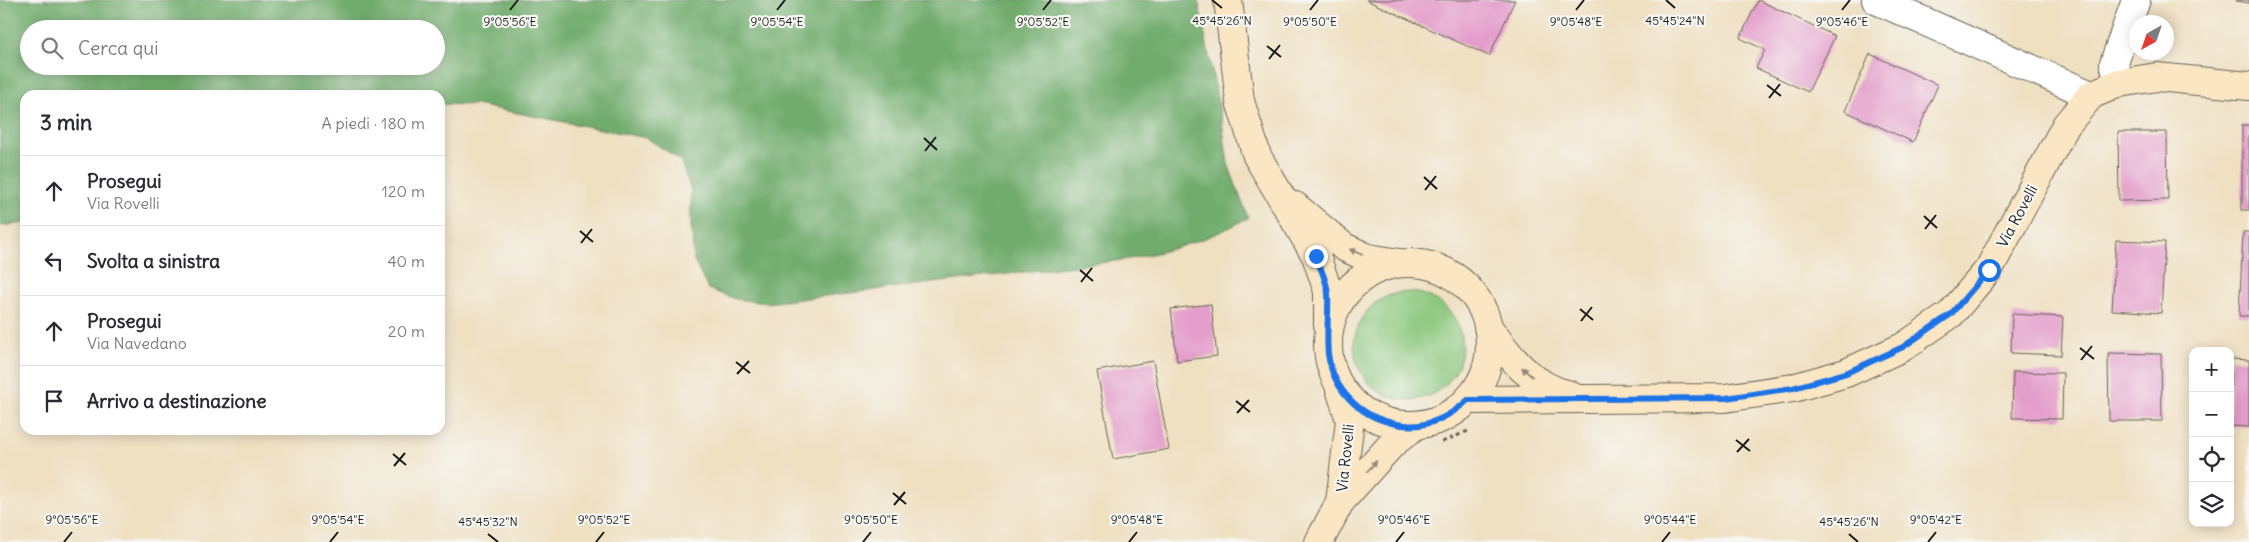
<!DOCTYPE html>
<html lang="it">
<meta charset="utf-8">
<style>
body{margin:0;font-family:Delius,sans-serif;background:#f2f2f3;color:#2b2b33}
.controls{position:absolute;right:15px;bottom:15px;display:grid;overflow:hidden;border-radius:10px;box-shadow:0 2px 12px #0003}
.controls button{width:45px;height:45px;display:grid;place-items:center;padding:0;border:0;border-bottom:1px solid #e1e1e2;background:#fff;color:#2b2b33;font:25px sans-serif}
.compass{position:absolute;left:2129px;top:15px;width:45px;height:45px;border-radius:50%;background:#fff;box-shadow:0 2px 12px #0003;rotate:220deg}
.stop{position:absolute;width:15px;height:15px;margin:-11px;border:4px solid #1a73e8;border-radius:50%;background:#fff}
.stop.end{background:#1a73e8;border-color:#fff;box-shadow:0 1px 5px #0008}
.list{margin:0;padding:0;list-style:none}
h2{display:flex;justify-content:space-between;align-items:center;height:65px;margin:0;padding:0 20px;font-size:21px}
h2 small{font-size:16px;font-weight:400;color:#7c7c81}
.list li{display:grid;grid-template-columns:32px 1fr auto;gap:15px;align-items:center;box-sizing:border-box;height:70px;padding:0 20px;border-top:1px solid #e1e1e2}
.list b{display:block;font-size:19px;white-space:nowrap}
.list p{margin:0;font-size:16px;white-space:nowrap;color:#7c7c81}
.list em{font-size:16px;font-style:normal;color:#7c7c81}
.icon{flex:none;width:28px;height:28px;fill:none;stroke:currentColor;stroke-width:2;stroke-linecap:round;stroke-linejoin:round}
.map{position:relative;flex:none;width:2249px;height:542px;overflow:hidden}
.search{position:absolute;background:#fff;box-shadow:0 2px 12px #0003;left:20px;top:20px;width:425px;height:55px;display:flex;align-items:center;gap:12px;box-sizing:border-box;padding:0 18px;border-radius:28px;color:#7c7c81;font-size:19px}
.panel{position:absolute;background:#fff;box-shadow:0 2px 12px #0003;left:20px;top:90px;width:425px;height:345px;border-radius:15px}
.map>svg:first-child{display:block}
.green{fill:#8cc87e;stroke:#54724d}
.forest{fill:#71ac6d;stroke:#466444;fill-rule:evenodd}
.building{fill:#e49ecb}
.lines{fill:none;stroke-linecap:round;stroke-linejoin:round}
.street-casing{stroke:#666156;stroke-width:30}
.secondary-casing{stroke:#666156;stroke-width:30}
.path{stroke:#666156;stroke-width:3;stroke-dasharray:4 4;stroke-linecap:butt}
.street{stroke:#fff;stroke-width:28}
.secondary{stroke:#fbe6c4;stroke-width:28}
.oneway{fill:#978b78}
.route{stroke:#1a73e8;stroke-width:6}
.ticks{fill:none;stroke:#1c1c1c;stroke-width:2}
.labels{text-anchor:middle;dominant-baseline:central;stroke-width:4.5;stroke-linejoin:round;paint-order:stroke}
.street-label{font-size:15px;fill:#1c1c1c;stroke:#f6f6f2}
.ticks-label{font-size:12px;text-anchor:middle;fill:#1c1c1c;stroke:#f6f6f2;stroke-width:4.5;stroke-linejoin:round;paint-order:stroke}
</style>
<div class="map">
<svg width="2249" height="542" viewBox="0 0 2249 542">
<rect width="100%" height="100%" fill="#f6f6f2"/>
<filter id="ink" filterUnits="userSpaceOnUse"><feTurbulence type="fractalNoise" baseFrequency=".02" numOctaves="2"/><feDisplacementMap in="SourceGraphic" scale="10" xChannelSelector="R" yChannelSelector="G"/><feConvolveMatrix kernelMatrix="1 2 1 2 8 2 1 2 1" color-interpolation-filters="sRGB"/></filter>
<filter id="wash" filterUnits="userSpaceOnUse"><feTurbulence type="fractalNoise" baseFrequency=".0096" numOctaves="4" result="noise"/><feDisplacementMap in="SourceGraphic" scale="20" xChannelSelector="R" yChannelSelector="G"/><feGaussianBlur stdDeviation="1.12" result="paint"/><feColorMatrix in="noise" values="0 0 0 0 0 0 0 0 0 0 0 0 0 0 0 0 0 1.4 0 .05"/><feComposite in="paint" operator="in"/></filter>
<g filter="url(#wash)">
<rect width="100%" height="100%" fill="#efe0c2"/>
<circle class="green" cx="1408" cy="346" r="54"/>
<path class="forest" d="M 0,0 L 1198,0 L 1222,122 L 1228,164 L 1248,218 C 1209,240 1167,252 1123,260 L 767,303 L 735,299 L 708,289 L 694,261 L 691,224 L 691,190 L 680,160 L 647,138 L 476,105 L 440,104 L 440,95 L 25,95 L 25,223 L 0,226 ZM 29,29 L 436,29 L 436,66 L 29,66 Z"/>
<g id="blocks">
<g class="building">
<polygon points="1366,0 1515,0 1489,56"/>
<polygon points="1758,0 1835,36 1808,92 1756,68 1765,50 1740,38"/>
<polygon points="2237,0 2249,0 2249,3 2236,1"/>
<polygon points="1870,54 1938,85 1913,142 1845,111"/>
<rect x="2242" y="125" width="7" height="85"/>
<polygon points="2118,132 2167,132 2168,200 2119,201"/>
<polygon points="2243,232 2249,232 2249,316 2239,316"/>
<polygon points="2116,240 2165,242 2161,313 2112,310"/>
<polygon points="1211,304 1217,356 1177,361 1171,309"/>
<polygon points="2012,314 2063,317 2061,355 2011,353"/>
<polygon points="2108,353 2161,354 2162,421 2109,421"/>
<polygon points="2231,359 2249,360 2249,427 2230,426"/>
<polygon points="1153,361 1169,449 1113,459 1097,371"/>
<polygon points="2013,372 2063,373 2062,419 2012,418"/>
</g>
</g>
</g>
<g filter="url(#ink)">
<use href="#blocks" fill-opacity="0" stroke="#666156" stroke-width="1"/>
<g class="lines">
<defs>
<g id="street">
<polyline points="1876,0 2091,95"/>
<polyline points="2119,83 2114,63 2136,0"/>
</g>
<g id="secondary">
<polyline points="1228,0 1240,101 1257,156 1316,256 1328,291 1328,325"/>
<polyline points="1295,206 1344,247 1368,258 1399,263"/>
<circle cx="1409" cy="344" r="81"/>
<path d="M 1488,327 C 1509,356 1532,387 1570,395"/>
<polyline points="1469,400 1725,398 1793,388 1846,373 1903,347 1951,314 1989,269 2066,125 2091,95 2119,83 2157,77 2249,86"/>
<polyline points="1340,502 1350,420 1340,389"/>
<polyline points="1319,542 1340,502 1392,444 1416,425"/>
</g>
</defs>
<use href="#street" class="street-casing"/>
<use href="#secondary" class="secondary-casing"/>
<g class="path">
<polyline points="2166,41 2173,47"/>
<polyline points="1442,442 1468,431"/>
</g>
<use href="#street" class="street"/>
<use href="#secondary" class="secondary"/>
</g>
<defs><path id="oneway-solid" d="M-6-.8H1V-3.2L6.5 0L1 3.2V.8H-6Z" transform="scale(1.25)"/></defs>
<g class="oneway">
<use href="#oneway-solid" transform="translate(1356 252) rotate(-156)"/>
<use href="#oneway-solid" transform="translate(1527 372) rotate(-138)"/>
<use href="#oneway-solid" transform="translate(1372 466) rotate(-48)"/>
</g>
</g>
<g class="lines" filter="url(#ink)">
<path class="route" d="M 1316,256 C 1320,268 1327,281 1328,293 C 1329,313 1326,334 1328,354 C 1333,389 1358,415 1392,423 C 1421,431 1447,419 1468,400 L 1726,398 L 1793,388 L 1846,373 L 1903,347 L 1951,314 L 1989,270"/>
</g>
<path class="ticks" d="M 1212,0 L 1222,8M 1666,0 L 1675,8M 510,10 L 518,0M 777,10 L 785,0M 1043,10 L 1051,0M 1310,10 L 1318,0M 1576,10 L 1584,0M 1842,10 L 1850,0M 1267,46 L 1281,57M 1269,59 L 1280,45M 1767,85 L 1781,96M 1769,98 L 1780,84M 924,138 L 937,150M 925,151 L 936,137M 1424,177 L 1437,189M 1425,190 L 1436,176M 1924,216 L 1937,228M 1925,229 L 1936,215M 580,231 L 593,242M 581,243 L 592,229M 1080,270 L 1093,281M 1081,282 L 1092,268M 1580,309 L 1593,320M 1581,321 L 1592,307M 2080,348 L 2094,359M 2081,360 L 2092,346M 736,362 L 750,373M 737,374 L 749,361M 1236,401 L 1250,412M 1237,413 L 1249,400M 1736,440 L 1750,451M 1737,452 L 1749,439M 393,454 L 406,465M 394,466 L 405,453M 893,493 L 906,504M 894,505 L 905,492M 488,534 L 498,542M 1849,534 L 1858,542M 64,542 L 72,532M 330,542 L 338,532M 596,542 L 604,532M 863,542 L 871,532M 1129,542 L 1137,532M 1396,542 L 1404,532M 1662,542 L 1670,532M 1928,542 L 1936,532"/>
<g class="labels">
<g class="street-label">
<text transform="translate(2017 216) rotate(-62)">Via Rovelli</text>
<text transform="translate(1345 458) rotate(-84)">Via Rovelli</text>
</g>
</g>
<g class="ticks-label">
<text x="1222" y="25">45°45'26"N</text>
<text x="1675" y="25">45°45'24"N</text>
<text x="510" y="26">9°05'56"E</text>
<text x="777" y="26">9°05'54"E</text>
<text x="1043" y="26">9°05'52"E</text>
<text x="1310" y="26">9°05'50"E</text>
<text x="1576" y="26">9°05'48"E</text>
<text x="1842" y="26">9°05'46"E</text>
<text x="72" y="524">9°05'56"E</text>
<text x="338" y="524">9°05'54"E</text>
<text x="604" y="524">9°05'52"E</text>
<text x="871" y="524">9°05'50"E</text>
<text x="1137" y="524">9°05'48"E</text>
<text x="1404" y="524">9°05'46"E</text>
<text x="1670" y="524">9°05'44"E</text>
<text x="1936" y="524">9°05'42"E</text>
<text x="488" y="526">45°45'32"N</text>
<text x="1849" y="526">45°45'26"N</text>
</g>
</svg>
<div class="controls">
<button>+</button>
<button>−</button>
<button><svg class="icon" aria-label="locate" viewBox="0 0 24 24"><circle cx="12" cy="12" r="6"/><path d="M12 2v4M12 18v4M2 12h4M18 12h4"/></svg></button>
<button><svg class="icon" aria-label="layers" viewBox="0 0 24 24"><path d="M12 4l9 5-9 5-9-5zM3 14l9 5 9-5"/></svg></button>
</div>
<svg class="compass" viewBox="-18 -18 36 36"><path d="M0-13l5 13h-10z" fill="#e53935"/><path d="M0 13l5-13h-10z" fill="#7c7c81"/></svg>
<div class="stop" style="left:1989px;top:270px"></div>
<div class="stop end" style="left:1316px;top:256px"></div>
<div class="search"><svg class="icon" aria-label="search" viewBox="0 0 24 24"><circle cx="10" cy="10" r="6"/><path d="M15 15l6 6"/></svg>Cerca qui</div>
<section class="panel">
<h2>3 min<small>A piedi · 180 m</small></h2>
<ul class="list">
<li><svg class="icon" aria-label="ahead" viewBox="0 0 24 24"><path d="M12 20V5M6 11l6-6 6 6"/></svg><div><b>Prosegui</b><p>Via Rovelli</p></div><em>120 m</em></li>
<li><svg class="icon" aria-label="left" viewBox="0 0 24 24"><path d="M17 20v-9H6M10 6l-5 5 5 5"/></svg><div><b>Svolta a sinistra</b></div><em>40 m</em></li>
<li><svg class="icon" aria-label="ahead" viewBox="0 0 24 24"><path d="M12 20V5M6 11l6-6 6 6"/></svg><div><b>Prosegui</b><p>Via Navedano</p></div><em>20 m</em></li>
<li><svg class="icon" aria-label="arrive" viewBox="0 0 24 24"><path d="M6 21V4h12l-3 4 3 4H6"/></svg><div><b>Arrivo a destinazione</b></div></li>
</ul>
</section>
</div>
